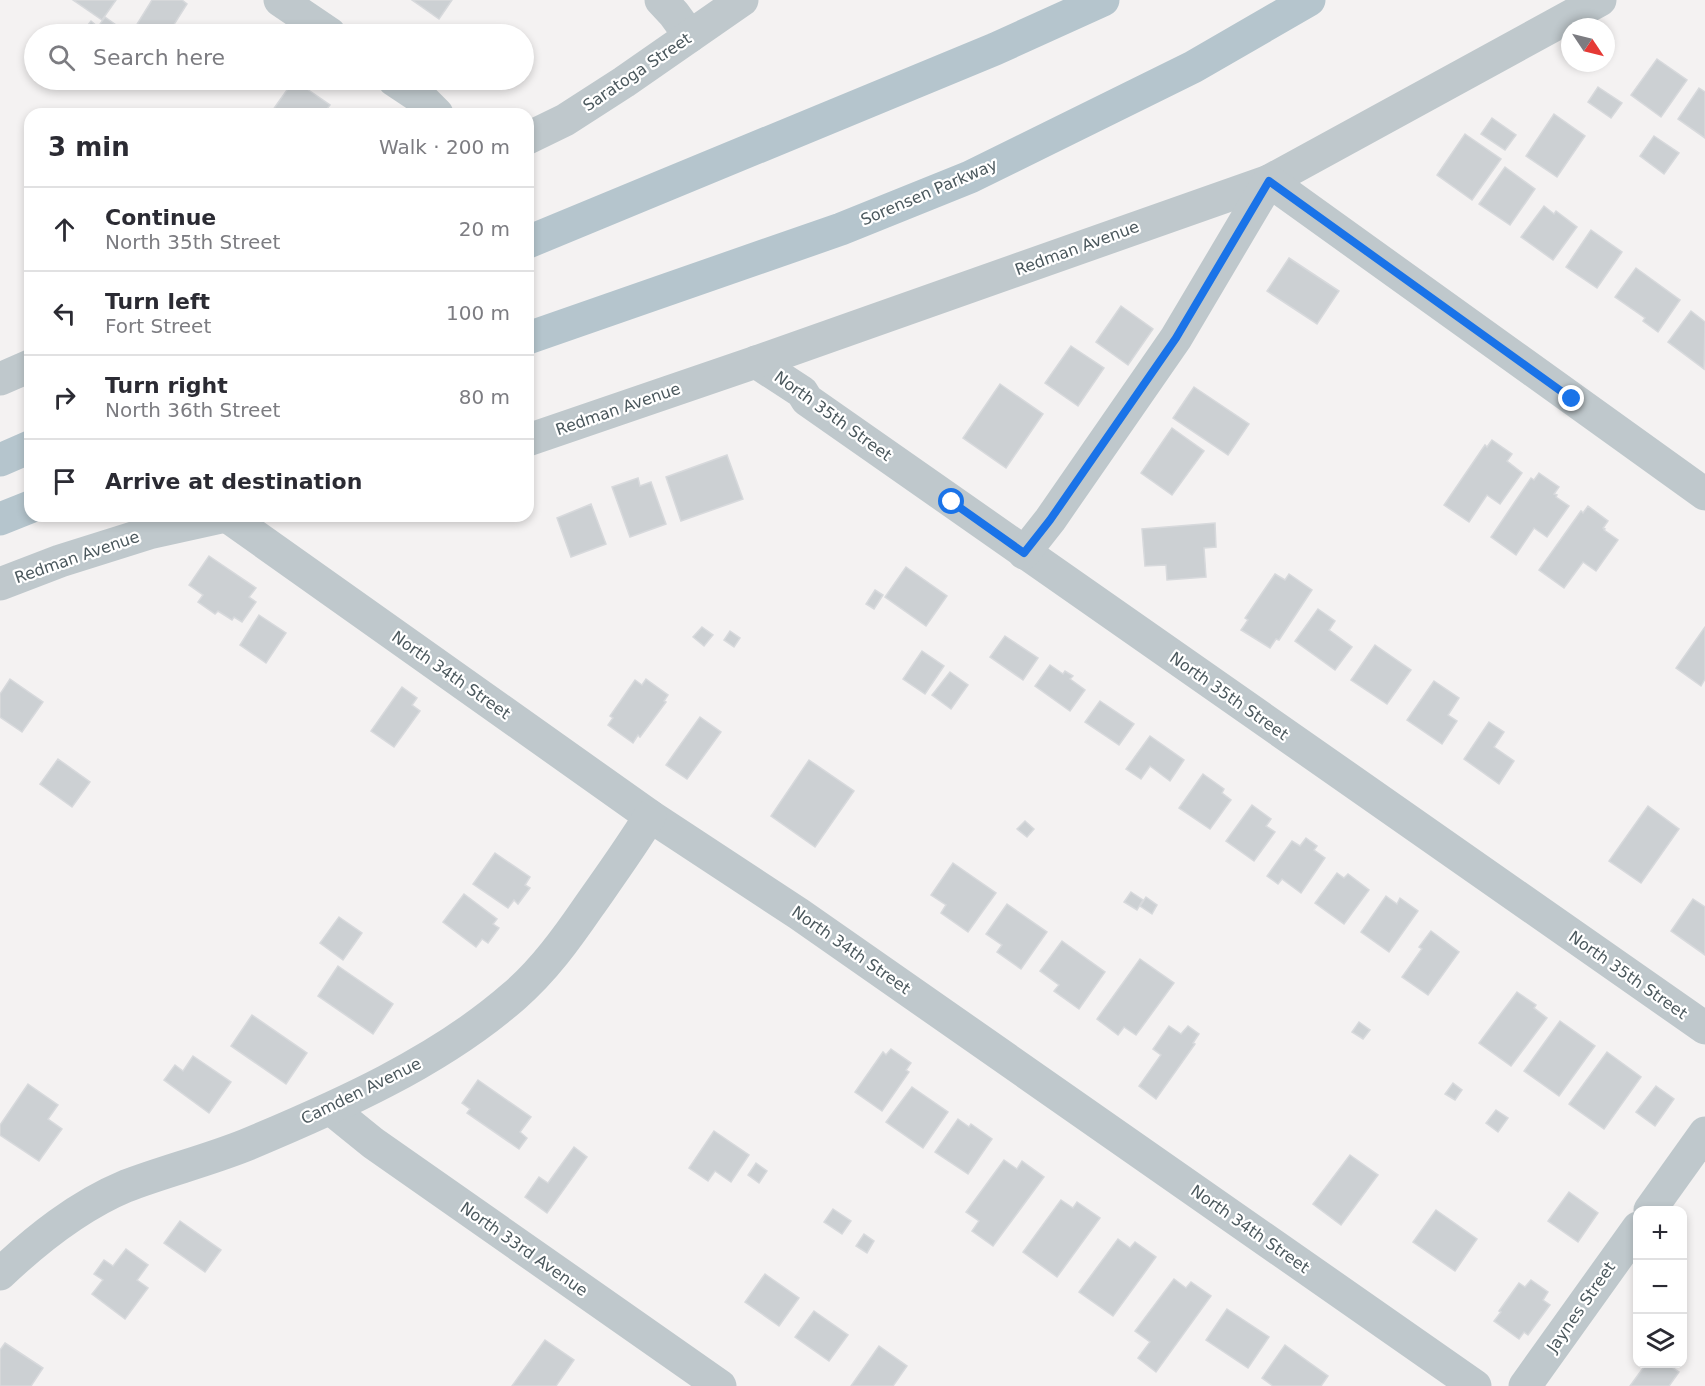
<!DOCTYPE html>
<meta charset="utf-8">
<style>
body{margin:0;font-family:"DejaVu Sans",sans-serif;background:#f7f7f7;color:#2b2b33}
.controls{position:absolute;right:18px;bottom:18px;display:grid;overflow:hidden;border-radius:12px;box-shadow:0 3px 9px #0003}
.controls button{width:54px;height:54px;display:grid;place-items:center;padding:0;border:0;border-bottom:2px solid #e1e1e2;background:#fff;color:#2b2b33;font:30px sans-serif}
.compass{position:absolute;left:1561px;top:18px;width:54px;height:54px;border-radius:50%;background:#fff;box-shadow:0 3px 9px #0003;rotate:125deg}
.stop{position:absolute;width:18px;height:18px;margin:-14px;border:4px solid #1a73e8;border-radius:50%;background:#fff}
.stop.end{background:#1a73e8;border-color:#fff;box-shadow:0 2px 6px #0008}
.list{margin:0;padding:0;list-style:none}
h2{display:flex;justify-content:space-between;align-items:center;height:78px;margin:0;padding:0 24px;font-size:26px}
h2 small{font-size:20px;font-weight:400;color:#7c7c81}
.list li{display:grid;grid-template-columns:39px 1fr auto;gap:18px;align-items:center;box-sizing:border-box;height:84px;padding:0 24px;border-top:2px solid #e1e1e2}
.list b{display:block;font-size:22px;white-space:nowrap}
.list p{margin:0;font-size:20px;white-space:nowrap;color:#7c7c81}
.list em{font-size:20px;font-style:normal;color:#7c7c81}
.icon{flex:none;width:33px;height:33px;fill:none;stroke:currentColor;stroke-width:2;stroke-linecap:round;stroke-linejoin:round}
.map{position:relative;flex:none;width:1705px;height:1386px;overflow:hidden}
.search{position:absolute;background:#fff;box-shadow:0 3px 9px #0003;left:24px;top:24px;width:510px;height:66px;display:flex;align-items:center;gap:15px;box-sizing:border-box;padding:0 21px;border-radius:33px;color:#7c7c81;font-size:22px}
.panel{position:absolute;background:#fff;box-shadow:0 3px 9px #0003;left:24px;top:108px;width:510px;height:414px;border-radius:18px}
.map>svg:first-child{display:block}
.building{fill:#ccd0d3;stroke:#d7d9dc;stroke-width:1.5}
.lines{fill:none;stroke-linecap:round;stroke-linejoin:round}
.minor{stroke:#bfc8cc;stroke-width:33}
.major{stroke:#b5c5cd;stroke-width:33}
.route{stroke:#1a73e8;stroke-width:8}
.labels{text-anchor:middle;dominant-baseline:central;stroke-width:4.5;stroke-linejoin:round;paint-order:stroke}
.street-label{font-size:16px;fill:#4b585d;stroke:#fff}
</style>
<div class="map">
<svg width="1705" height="1386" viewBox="0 0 1705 1386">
<rect width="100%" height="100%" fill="#f4f2f2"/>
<g class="building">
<polygon points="73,0 116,0 102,20"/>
<polygon points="152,0 182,0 187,4 168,34 131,34"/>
<polygon points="412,0 452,0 439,19"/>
<polygon points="105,17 116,25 110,34 81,34 91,21 98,27"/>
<polygon points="1657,59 1687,80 1661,117 1631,95"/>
<polygon points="294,80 330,105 323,114 270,114"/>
<polygon points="1598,87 1622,103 1611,118 1588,102"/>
<polygon points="1699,88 1705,92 1705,138 1678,119"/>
<polygon points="1554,114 1585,136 1557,177 1526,156"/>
<polygon points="1492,118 1516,135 1505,150 1481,134"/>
<polygon points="1465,134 1501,159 1472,200 1437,175"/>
<polygon points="1654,136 1679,153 1664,174 1640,156"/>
<polygon points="1505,167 1535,189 1510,225 1479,204"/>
<polygon points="1544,206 1554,214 1556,211 1577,227 1553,260 1521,237"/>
<polygon points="1591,230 1622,252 1597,288 1566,267"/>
<polygon points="1289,258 1339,291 1317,324 1267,291"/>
<polygon points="1636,268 1680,300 1658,332 1643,321 1645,318 1615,297"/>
<polygon points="1121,306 1153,329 1128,365 1096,342"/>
<polygon points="1691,311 1705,322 1704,369 1668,342"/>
<polygon points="1071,346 1104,368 1078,406 1045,383"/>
<polygon points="1000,384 1043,414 1006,468 963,438"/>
<polygon points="1194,387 1249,424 1228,455 1173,418"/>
<polygon points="1172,428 1204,451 1172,495 1141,473"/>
<polygon points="1492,440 1512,454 1507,461 1522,473 1500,504 1487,495 1469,522 1444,505 1485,445 1487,447"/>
<polygon points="727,455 743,499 681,521 666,477"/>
<polygon points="1539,473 1559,487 1554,494 1557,495 1556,497 1569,506 1547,537 1534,528 1516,555 1491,537 1531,478 1534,480"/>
<polygon points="638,478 640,486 651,482 666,524 630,537 612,487"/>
<polygon points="591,504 606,544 571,557 557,518"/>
<polygon points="1588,506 1608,521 1603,528 1605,529 1604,530 1618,540 1596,571 1583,562 1564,588 1539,570 1581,511 1583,513"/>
<polygon points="1215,523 1216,547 1204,548 1206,577 1167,580 1166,565 1145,566 1142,529"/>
<polygon points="209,556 256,588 249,597 256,602 242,622 234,617 232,620 218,611 215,614 198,602 203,595 189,585"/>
<polygon points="906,567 947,596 926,626 885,597"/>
<polygon points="1275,574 1285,580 1289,574 1312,590 1279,640 1276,639 1270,648 1241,630 1248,620 1245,618"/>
<polygon points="875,590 883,595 874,609 866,604"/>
<polygon points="1318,609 1335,621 1329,630 1352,647 1335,670 1295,641"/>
<polygon points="259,615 286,633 266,663 240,645"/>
<polygon points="702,627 713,635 704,646 693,637"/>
<polygon points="1705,627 1705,679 1701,686 1676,668"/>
<polygon points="730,631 740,638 734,647 724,640"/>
<polygon points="1005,636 1038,658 1023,680 990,657"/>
<polygon points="1375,645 1411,670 1387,704 1351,680"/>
<polygon points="922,651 944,666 925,694 903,679"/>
<polygon points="1050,665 1063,674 1065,671 1073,676 1070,679 1085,690 1070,711 1035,686"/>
<polygon points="950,672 968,685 951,709 932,695"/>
<polygon points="10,679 43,702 22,732 0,717 0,694"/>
<polygon points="646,679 668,695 664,701 666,702 640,737 638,735 633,743 608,725 613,718 610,716 635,680 642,685"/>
<polygon points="1434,681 1459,698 1448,715 1457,721 1442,744 1407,720"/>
<polygon points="402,687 417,698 412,705 420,711 394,747 371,731"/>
<polygon points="1100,701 1134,724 1119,745 1085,722"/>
<polygon points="700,717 721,732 687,779 666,765"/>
<polygon points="1489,722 1504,732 1494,747 1514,761 1499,784 1464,759"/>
<polygon points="1150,736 1184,760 1170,781 1150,766 1141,779 1126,769"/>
<polygon points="58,759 90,782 72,807 40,784"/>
<polygon points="809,760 854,791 815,847 771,816"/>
<polygon points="1203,774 1224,789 1222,793 1231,800 1210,829 1179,808"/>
<polygon points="1252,805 1271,819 1266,826 1275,832 1254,861 1226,841"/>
<polygon points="1648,806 1679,829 1641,883 1609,861"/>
<polygon points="1025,821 1034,829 1027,837 1017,829"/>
<polygon points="1306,838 1317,846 1314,850 1325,858 1301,893 1282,879 1278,884 1267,876 1292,841 1300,846"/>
<polygon points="495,853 530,877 525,885 530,888 518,904 514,900 508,908 473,884"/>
<polygon points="953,863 996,893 968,932 941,913 946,905 931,895"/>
<polygon points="1337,873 1344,878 1348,874 1369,890 1344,924 1315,903"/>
<polygon points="1131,892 1143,900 1137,910 1124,902"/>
<polygon points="464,894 497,919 493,924 499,928 488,943 482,939 476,947 443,922"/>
<polygon points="1386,896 1397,904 1400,898 1418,911 1389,952 1361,932"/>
<polygon points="1146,897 1157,905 1152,914 1140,906"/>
<polygon points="1693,899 1705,907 1705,955 1671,931"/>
<polygon points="1007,904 1047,932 1021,969 997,952 1002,945 986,934"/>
<polygon points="339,917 362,933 343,960 320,943"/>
<polygon points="1431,931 1459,952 1428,995 1402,977 1422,949 1419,947"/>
<polygon points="1062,941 1105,972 1079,1009 1054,991 1059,985 1040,971"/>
<polygon points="1140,959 1174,983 1136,1035 1124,1027 1118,1035 1097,1019"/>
<polygon points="338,966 393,1004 373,1034 318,996"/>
<polygon points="1517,992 1536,1005 1534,1008 1547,1018 1511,1066 1479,1043"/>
<polygon points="252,1015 307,1053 286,1084 231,1046"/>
<polygon points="1560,1021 1595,1046 1559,1096 1524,1071"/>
<polygon points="1359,1022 1370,1030 1363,1039 1352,1032"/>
<polygon points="1169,1026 1181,1034 1188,1026 1199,1034 1193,1043 1195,1044 1156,1099 1139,1086 1161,1055 1153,1049"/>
<polygon points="891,1049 911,1063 906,1070 909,1072 882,1111 855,1092 883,1052 886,1055"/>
<polygon points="1607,1052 1641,1077 1604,1129 1569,1104"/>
<polygon points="193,1056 231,1082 209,1113 164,1080 175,1065 183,1071"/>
<polygon points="478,1080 531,1117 520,1132 527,1138 519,1149 467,1113 470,1109 462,1103"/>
<polygon points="1453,1083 1462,1090 1455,1100 1445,1094"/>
<polygon points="28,1084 58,1105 48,1119 62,1129 39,1161 0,1135 0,1125"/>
<polygon points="1656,1086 1674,1099 1655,1126 1636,1112"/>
<polygon points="912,1087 948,1112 923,1148 886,1122"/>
<polygon points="1496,1110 1508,1118 1498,1132 1486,1123"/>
<polygon points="958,1119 969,1127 971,1124 992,1139 968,1174 935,1152"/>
<polygon points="714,1131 749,1155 731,1182 715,1171 708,1181 689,1168"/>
<polygon points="574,1147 587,1157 547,1213 525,1197 539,1177 548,1183"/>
<polygon points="1350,1155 1378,1175 1341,1225 1313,1204"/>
<polygon points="1004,1160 1017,1169 1022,1161 1044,1177 993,1246 972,1231 979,1221 966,1212"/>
<polygon points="756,1163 767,1171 759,1183 748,1175"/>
<polygon points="1569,1192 1598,1213 1578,1242 1548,1221"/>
<polygon points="1061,1200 1073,1208 1077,1202 1100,1218 1057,1277 1023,1252"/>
<polygon points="833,1209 851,1221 842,1234 824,1222"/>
<polygon points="1436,1210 1477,1239 1455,1271 1413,1242"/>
<polygon points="180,1221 221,1250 205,1272 164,1243"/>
<polygon points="864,1234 874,1241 867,1253 856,1246"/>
<polygon points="1118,1239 1130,1248 1135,1242 1156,1257 1113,1316 1079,1292"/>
<polygon points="126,1249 148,1265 137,1280 148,1288 125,1319 92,1294 103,1280 94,1274 104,1260 113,1266"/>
<polygon points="765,1274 799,1298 779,1326 745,1302"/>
<polygon points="1174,1279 1186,1288 1191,1282 1211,1296 1156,1372 1138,1358 1150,1342 1135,1331"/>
<polygon points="1531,1280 1548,1292 1543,1300 1550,1305 1528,1335 1524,1332 1519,1339 1494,1321 1501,1312 1499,1311 1519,1283 1525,1287"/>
<polygon points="1227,1309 1269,1337 1248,1368 1206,1340"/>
<polygon points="814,1311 848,1335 829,1361 795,1337"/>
<polygon points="545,1340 574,1360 556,1386 512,1386"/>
<polygon points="5,1343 43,1368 31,1386 0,1386 0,1350"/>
<polygon points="1285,1345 1328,1376 1321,1386 1273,1386 1262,1378"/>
<polygon points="879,1346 907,1366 893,1386 851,1386"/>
<polygon points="1646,1364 1667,1364 1679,1372 1669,1386 1630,1386"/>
</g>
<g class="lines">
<g class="minor">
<polyline points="280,0 330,34"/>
<polyline points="661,0 674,14 690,36"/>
<polyline points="394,80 421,98 437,114"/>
<polyline points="528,138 565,120 624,82 742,0"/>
<polyline points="756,362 802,392 807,400 1705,1028"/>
<polyline points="0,379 30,366"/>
<polyline points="528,440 756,362 1269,181 1600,0"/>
<polyline points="227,516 650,816 799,914 1475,1386"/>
<polyline points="1024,553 1050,520 1176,338 1269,181 1705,494"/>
<polyline points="0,584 60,561 149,533 226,516"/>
<polyline points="331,1109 373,1143 720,1386"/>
<polyline points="1650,1210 1705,1133"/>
<path d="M 0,1274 C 37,1239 78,1206 126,1186 C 165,1171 206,1161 246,1145 C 337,1107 439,1062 514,996 C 544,970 567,938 589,906 C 610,876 631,847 650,816"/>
<polyline points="1525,1386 1638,1228"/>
</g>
<g class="major">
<polyline points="528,242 995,49 1103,0"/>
<polyline points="528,338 841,229 970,177 1193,67 1309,0"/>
<polyline points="0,460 30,447"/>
<polyline points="0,519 30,507"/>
</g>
</g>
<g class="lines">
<polyline class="route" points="952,502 1024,553 1050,520 1176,338 1269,181 1572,399"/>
</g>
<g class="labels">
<g class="street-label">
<text transform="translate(637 72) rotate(-34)">Saratoga Street</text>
<text transform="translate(929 192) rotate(-23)">Sorensen Parkway</text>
<text transform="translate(1077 248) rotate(-20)">Redman Avenue</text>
<text transform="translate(618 409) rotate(-19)">Redman Avenue</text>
<text transform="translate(833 416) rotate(36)">North 35th Street</text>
<text transform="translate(77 557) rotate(-19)">Redman Avenue</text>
<text transform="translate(451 675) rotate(35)">North 34th Street</text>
<text transform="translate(1229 696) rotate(35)">North 35th Street</text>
<text transform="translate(851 950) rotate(35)">North 34th Street</text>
<text transform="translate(1628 975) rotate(35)">North 35th Street</text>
<text transform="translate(361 1091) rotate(-26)">Camden Avenue</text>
<text transform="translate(1250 1229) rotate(35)">North 34th Street</text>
<text transform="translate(524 1249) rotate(35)">North 33rd Avenue</text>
<text transform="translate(1581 1307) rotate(-55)">Jaynes Street</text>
</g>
</g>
</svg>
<div class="controls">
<button>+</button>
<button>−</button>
<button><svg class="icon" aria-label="layers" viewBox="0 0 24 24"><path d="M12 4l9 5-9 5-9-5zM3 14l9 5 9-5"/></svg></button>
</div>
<svg class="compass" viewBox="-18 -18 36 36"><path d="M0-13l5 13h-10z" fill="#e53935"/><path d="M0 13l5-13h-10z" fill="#7c7c81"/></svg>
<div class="stop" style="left:952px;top:502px"></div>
<div class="stop end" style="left:1572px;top:399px"></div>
<div class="search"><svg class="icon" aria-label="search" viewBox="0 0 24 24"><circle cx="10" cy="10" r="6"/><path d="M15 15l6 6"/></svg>Search here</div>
<section class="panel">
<h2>3 min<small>Walk · 200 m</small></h2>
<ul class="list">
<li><svg class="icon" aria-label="ahead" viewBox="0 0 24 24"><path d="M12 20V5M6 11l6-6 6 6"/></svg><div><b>Continue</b><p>North 35th Street</p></div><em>20 m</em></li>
<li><svg class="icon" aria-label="left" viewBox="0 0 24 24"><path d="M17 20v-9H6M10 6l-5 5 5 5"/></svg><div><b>Turn left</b><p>Fort Street</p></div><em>100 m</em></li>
<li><svg class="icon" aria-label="right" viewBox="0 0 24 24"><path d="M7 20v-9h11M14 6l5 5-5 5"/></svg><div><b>Turn right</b><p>North 36th Street</p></div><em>80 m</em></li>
<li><svg class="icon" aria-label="arrive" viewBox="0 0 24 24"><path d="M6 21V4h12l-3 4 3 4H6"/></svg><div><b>Arrive at destination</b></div></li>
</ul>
</section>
</div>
